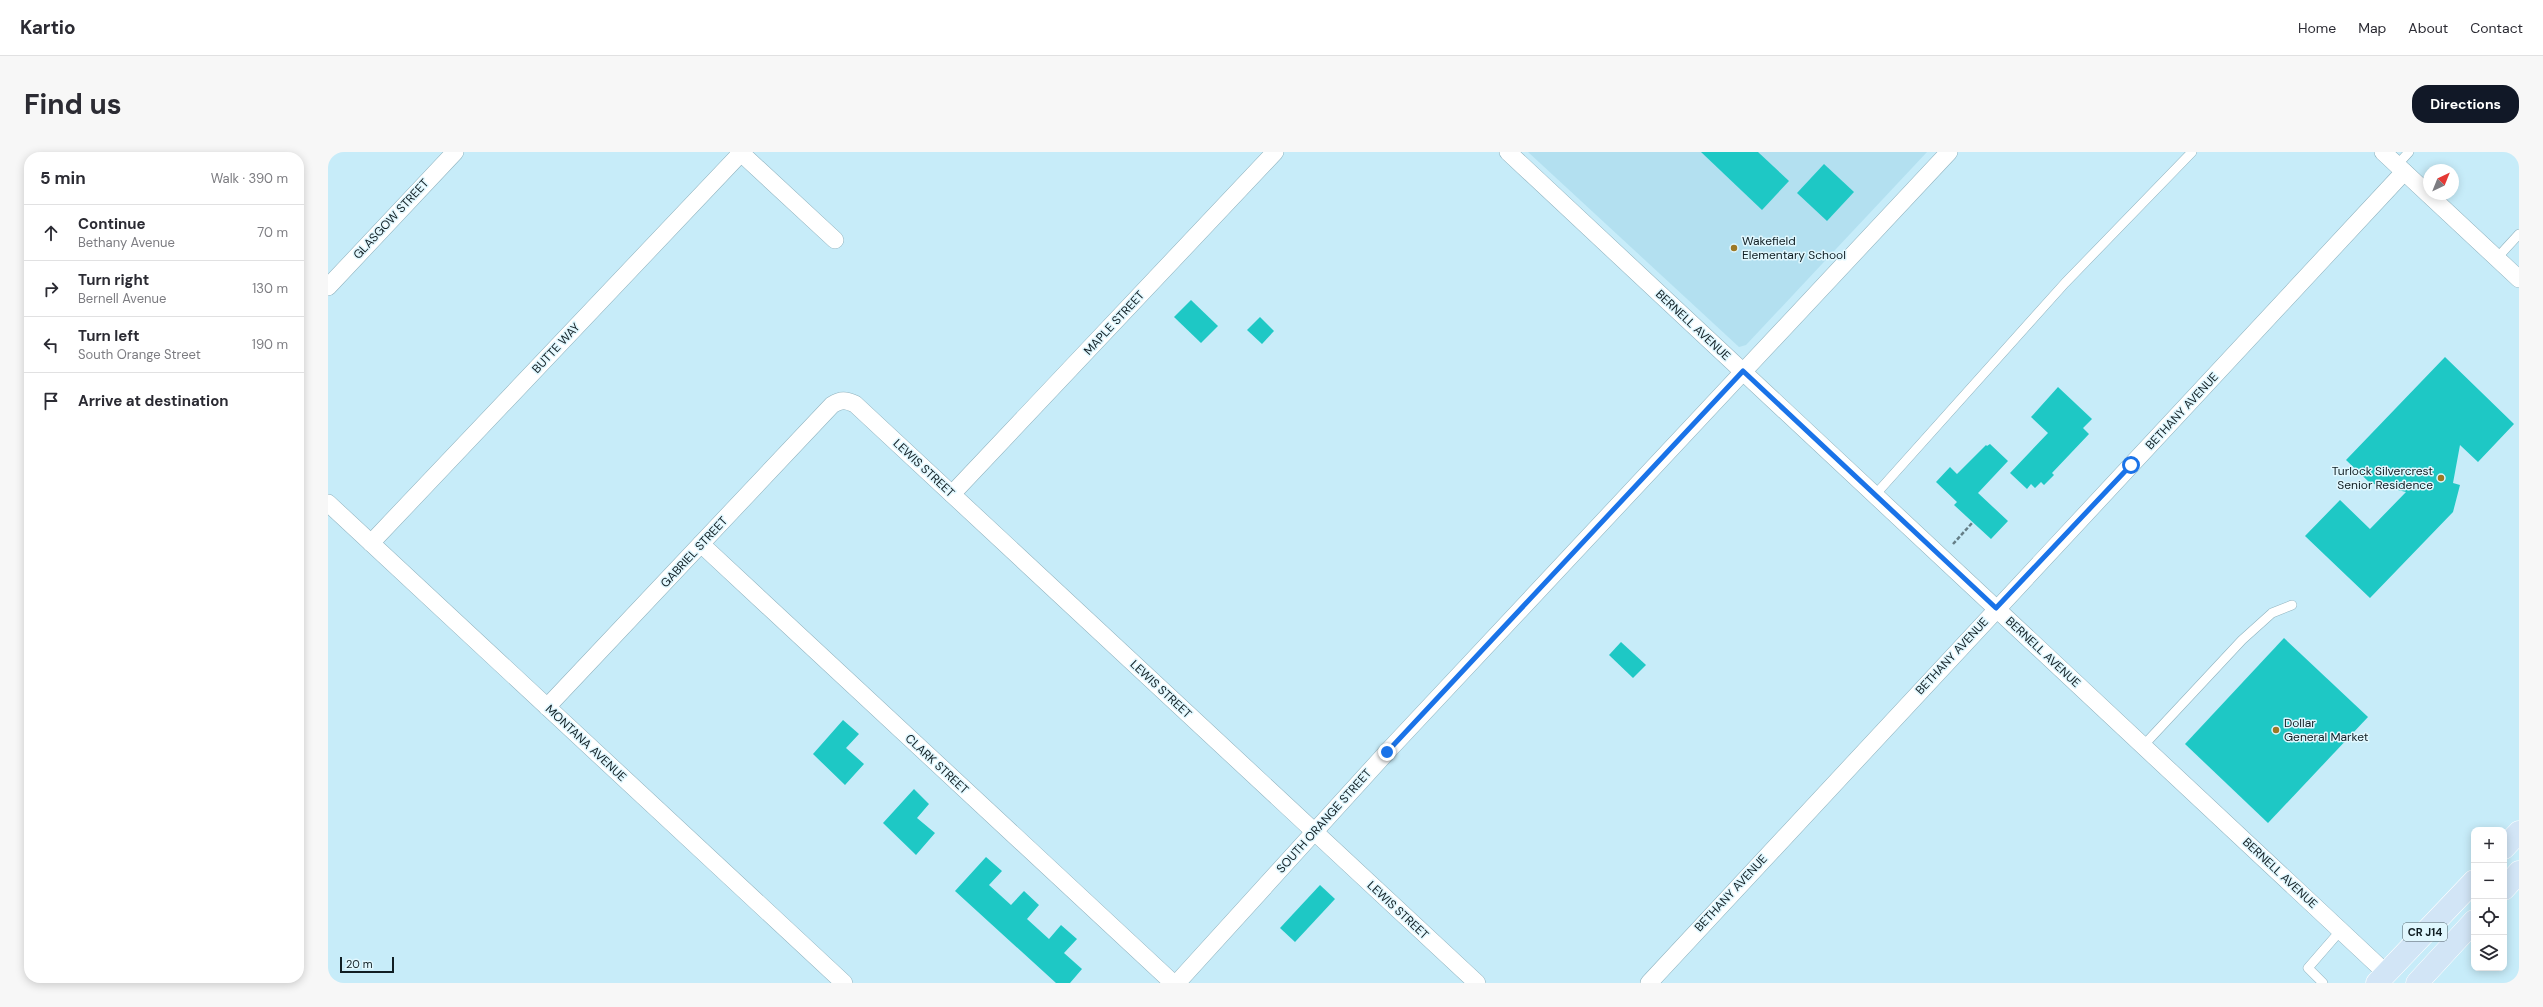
<!DOCTYPE html>
<meta charset="utf-8">
<style>
body{margin:0;font-family:"DM Sans",sans-serif;background:#f7f7f7;color:#2b2b33}
.controls{position:absolute;right:12px;bottom:12px;display:grid;overflow:hidden;border-radius:8px;box-shadow:0 2px 10px #0003}
.controls button{width:36px;height:36px;display:grid;place-items:center;padding:0;border:0;border-bottom:1px solid #e1e1e2;background:#fff;color:#2b2b33;font:20px sans-serif}
.compass{position:absolute;left:2095px;top:12px;width:36px;height:36px;border-radius:50%;background:#fff;box-shadow:0 2px 10px #0003;rotate:43deg}
.scale{position:absolute;left:12px;bottom:10px;width:54px;box-sizing:border-box;padding-left:4px;border:2px solid #101e23;border-top:0;font-size:11px;line-height:14px;white-space:nowrap;color:#101e23;-webkit-text-stroke:3px #e0f7fe;paint-order:stroke}
.stop{position:absolute;width:12px;height:12px;margin:-9px;border:3px solid #1a73e8;border-radius:50%;background:#fff}
.stop.end{background:#1a73e8;border-color:#fff;box-shadow:0 1px 4px #0008}
.list{margin:0;padding:0;list-style:none}
h2{display:flex;justify-content:space-between;align-items:center;height:52px;margin:0;padding:0 16px;font-size:17px}
h2 small{font-size:13px;font-weight:400;color:#7c7c81}
.list li{display:grid;grid-template-columns:26px 1fr auto;gap:12px;align-items:center;box-sizing:border-box;height:56px;padding:0 16px;border-top:1px solid #e1e1e2}
.list b{display:block;font-size:15px;white-space:nowrap}
.list p{margin:0;font-size:13px;white-space:nowrap;color:#7c7c81}
.list em{font-size:13px;font-style:normal;color:#7c7c81}
.icon{flex:none;width:22px;height:22px;fill:none;stroke:currentColor;stroke-width:2;stroke-linecap:round;stroke-linejoin:round}
.map{position:relative;flex:none;width:2191px;height:831px;overflow:hidden;border-radius:16px}
header{display:flex;align-items:center;gap:24px;box-sizing:border-box;height:56px;padding:0 20px;background:#fff;border-bottom:1px solid #e1e1e2}
header strong{font-size:19px}
nav{display:flex;gap:22px;margin-inline-start:auto;font-size:14px}
.intro{display:flex;align-items:center;justify-content:space-between;box-sizing:border-box;height:96px;padding:0 24px}
h1{margin:0;font-size:28px}
.button{padding:10px 18px;border-radius:16px;background:#111827;color:#fff;font-size:14px;font-weight:700}
main{display:flex;gap:24px;padding:0 24px}
aside{flex:1;background:#fff;border-radius:16px;box-shadow:0 2px 10px #0003}
.map>svg:first-child{display:block}
.built{fill:#b3e0f0}
.building{fill:#1ec8c5}
.lines{fill:none;stroke-linecap:round;stroke-linejoin:round}
.lane-casing{stroke:#8fb2be;stroke-width:10}
.street-casing{stroke:#8fb2be;stroke-width:18}
.primary-casing{stroke:#fff;stroke-width:23}
.path{stroke:#657e87;stroke-width:2.5;stroke-dasharray:4 2;stroke-linecap:butt}
.lane{stroke:#fff;stroke-width:9}
.street{stroke:#fff;stroke-width:17}
.primary{stroke:#d2e5f6;stroke-width:22}
.route{stroke:#1a73e8;stroke-width:5}
.poi-dot{fill:#9d7925;stroke:#e0f7fe;stroke-width:1.5}
.labels{text-anchor:middle;dominant-baseline:central;stroke-width:3;stroke-linejoin:round;paint-order:stroke}
.shield{fill:#e0f7fe;stroke:#4e5f65;stroke-width:1}
.shield-label{font-size:11px;font-weight:bold;fill:#101e23}
.street-label{font-size:12px;fill:#101e23;stroke:#e0f7fe}
.poi-label{font-size:12px;fill:#101e23;stroke:#e0f7fe;text-anchor:start}
</style>
<header>
<strong>Kartio</strong>
<nav><a>Home</a><a>Map</a><a>About</a><a>Contact</a></nav>
</header>
<div class="intro"><h1>Find us</h1><a class="button">Directions</a></div>
<main>
<aside>
<h2>5 min<small>Walk · 390 m</small></h2>
<ul class="list">
<li><svg class="icon" aria-label="ahead" viewBox="0 0 24 24"><path d="M12 20V5M6 11l6-6 6 6"/></svg><div><b>Continue</b><p>Bethany Avenue</p></div><em>70 m</em></li>
<li><svg class="icon" aria-label="right" viewBox="0 0 24 24"><path d="M7 20v-9h11M14 6l5 5-5 5"/></svg><div><b>Turn right</b><p>Bernell Avenue</p></div><em>130 m</em></li>
<li><svg class="icon" aria-label="left" viewBox="0 0 24 24"><path d="M17 20v-9H6M10 6l-5 5 5 5"/></svg><div><b>Turn left</b><p>South Orange Street</p></div><em>190 m</em></li>
<li><svg class="icon" aria-label="arrive" viewBox="0 0 24 24"><path d="M6 21V4h12l-3 4 3 4H6"/></svg><div><b>Arrive at destination</b></div></li>
</ul>
</aside>
<div class="map">
<svg width="2191" height="831" viewBox="0 0 2191 831">
<rect width="100%" height="100%" fill="#c7ecf9"/>
<polygon class="built" points="1200,0 1599,0 1418,193 1411,195"/>
<g class="building">
<polygon points="1373,0 1430,0 1461,29 1434,58"/>
<polygon points="1496,12 1526,40 1499,69 1469,41"/>
<polygon points="863,148 890,174 873,191 846,165"/>
<polygon points="932,165 946,179 934,192 919,178"/>
<polygon points="2117,205 2186,272 2150,310 2132,293 2125,331 2132,333 2125,360 2042,446 1977,384 2012,348 2042,377 2078,340 2042,331 2018,308"/>
<polygon points="1730,235 1764,267 1755,276 1761,282 1724,321 1726,323 1716,333 1713,330 1707,336 1703,332 1699,337 1682,321 1720,281 1703,265"/>
<polygon points="1662,292 1680,309 1650,341 1680,369 1663,387 1626,353 1629,350 1608,330 1622,315 1629,322 1658,293 1659,294"/>
<polygon points="1956,486 2040,565 1940,671 1857,592"/>
<polygon points="1293,490 1318,513 1305,526 1281,503"/>
<polygon points="515,568 531,582 518,596 536,612 517,633 485,602"/>
<polygon points="586,637 601,652 589,666 607,681 588,703 555,671"/>
<polygon points="658,705 674,719 661,733 683,753 696,739 711,753 699,767 721,787 733,773 749,787 736,801 754,817 742,831 728,831 627,739"/>
<polygon points="992,733 1007,747 967,790 952,776"/>
</g>
<g class="lines">
<defs>
<g id="lane">
<polyline points="2069,13 2081,0"/>
<polyline points="2169,106 2191,82"/>
<polyline points="1547,343 1737,131 1864,0"/>
<polyline points="1815,594 1914,488 1944,461 1964,453"/>
<polyline points="1995,831 1980,816 2013,778"/>
</g>
<g id="street">
<polyline points="412,0 507,88"/>
<polyline points="1180,0 2058,821"/>
<polyline points="2055,0 2191,127"/>
<polyline points="0,135 127,0"/>
<polyline points="624,342 947,0"/>
<polyline points="0,351 516,831"/>
<polyline points="43,391 413,1"/>
<polyline points="373,392 845,831"/>
<path d="M 219,555 L 504,253 C 513,247 518,248 527,252 L 1149,831"/>
<polyline points="849,831 1059,600 1621,0"/>
<polyline points="1321,831 2076,20"/>
</g>
<g id="primary">
<polyline points="2176,696 2191,680"/>
<polyline points="2176,737 2191,720"/>
<polyline points="2049,831 2146,729"/>
<polyline points="2089,831 2146,769"/>
</g>
</defs>
<use href="#lane" class="lane-casing"/>
<use href="#street" class="street-casing"/>
<use href="#primary" class="primary-casing"/>
<polyline class="path" points="1625,392 1645,370"/>
<use href="#lane" class="lane"/>
<use href="#street" class="street"/>
<use href="#primary" class="primary"/>
</g>
<g class="lines">
<polyline class="route" points="1059,600 1415,219 1668,456 1803,313"/>
</g>
<g class="poi-dot">
<circle cx="1406" cy="96" r="4"/>
<circle cx="2113" cy="326" r="4"/>
<circle cx="1948" cy="578" r="4"/>
</g>
<g class="labels">
<rect class="shield" x="2075" y="771" width="44" height="18" rx="3"/>
<g class="shield-label">
<text x="2097" y="780">CR J14</text>
</g>
<g class="street-label">
<text transform="translate(63 67) rotate(-47)">GLASGOW STREET</text>
<text transform="translate(786 171) rotate(-47)">MAPLE STREET</text>
<text transform="translate(1365 173) rotate(43)">BERNELL AVENUE</text>
<text transform="translate(228 196) rotate(-47)">BUTTE WAY</text>
<text transform="translate(1854 259) rotate(-47)">BETHANY AVENUE</text>
<text transform="translate(596 316) rotate(43)">LEWIS STREET</text>
<text transform="translate(366 400) rotate(-47)">GABRIEL STREET</text>
<text transform="translate(1715 500) rotate(43)">BERNELL AVENUE</text>
<text transform="translate(1624 504) rotate(-47)">BETHANY AVENUE</text>
<text transform="translate(833 537) rotate(43)">LEWIS STREET</text>
<text transform="translate(258 591) rotate(43)">MONTANA AVENUE</text>
<text transform="translate(609 612) rotate(43)">CLARK STREET</text>
<text transform="translate(996 669) rotate(-48)">SOUTH ORANGE STREET</text>
<text transform="translate(1952 721) rotate(43)">BERNELL AVENUE</text>
<text transform="translate(1403 741) rotate(-47)">BETHANY AVENUE</text>
<text transform="translate(1070 758) rotate(43)">LEWIS STREET</text>
</g>
<g class="poi-label">
<text x="1414" y="89">Wakefield<tspan x="1414" dy="14">Elementary School</tspan></text>
<text x="2105" y="319" text-anchor="end">Turlock Silvercrest<tspan x="2105" dy="14">Senior Residence</tspan></text>
<text x="1956" y="571">Dollar<tspan x="1956" dy="14">General Market</tspan></text>
</g>
</g>
</svg>
<div class="controls">
<button>+</button>
<button>−</button>
<button><svg class="icon" aria-label="locate" viewBox="0 0 24 24"><circle cx="12" cy="12" r="6"/><path d="M12 2v4M12 18v4M2 12h4M18 12h4"/></svg></button>
<button><svg class="icon" aria-label="layers" viewBox="0 0 24 24"><path d="M12 4l9 5-9 5-9-5zM3 14l9 5 9-5"/></svg></button>
</div>
<svg class="compass" viewBox="-18 -18 36 36"><path d="M0-13l5 13h-10z" fill="#e53935"/><path d="M0 13l5-13h-10z" fill="#7c7c81"/></svg>
<div class="scale">20 m</div>
<div class="stop" style="left:1803px;top:313px"></div>
<div class="stop end" style="left:1059px;top:600px"></div>
</div>
</main>
